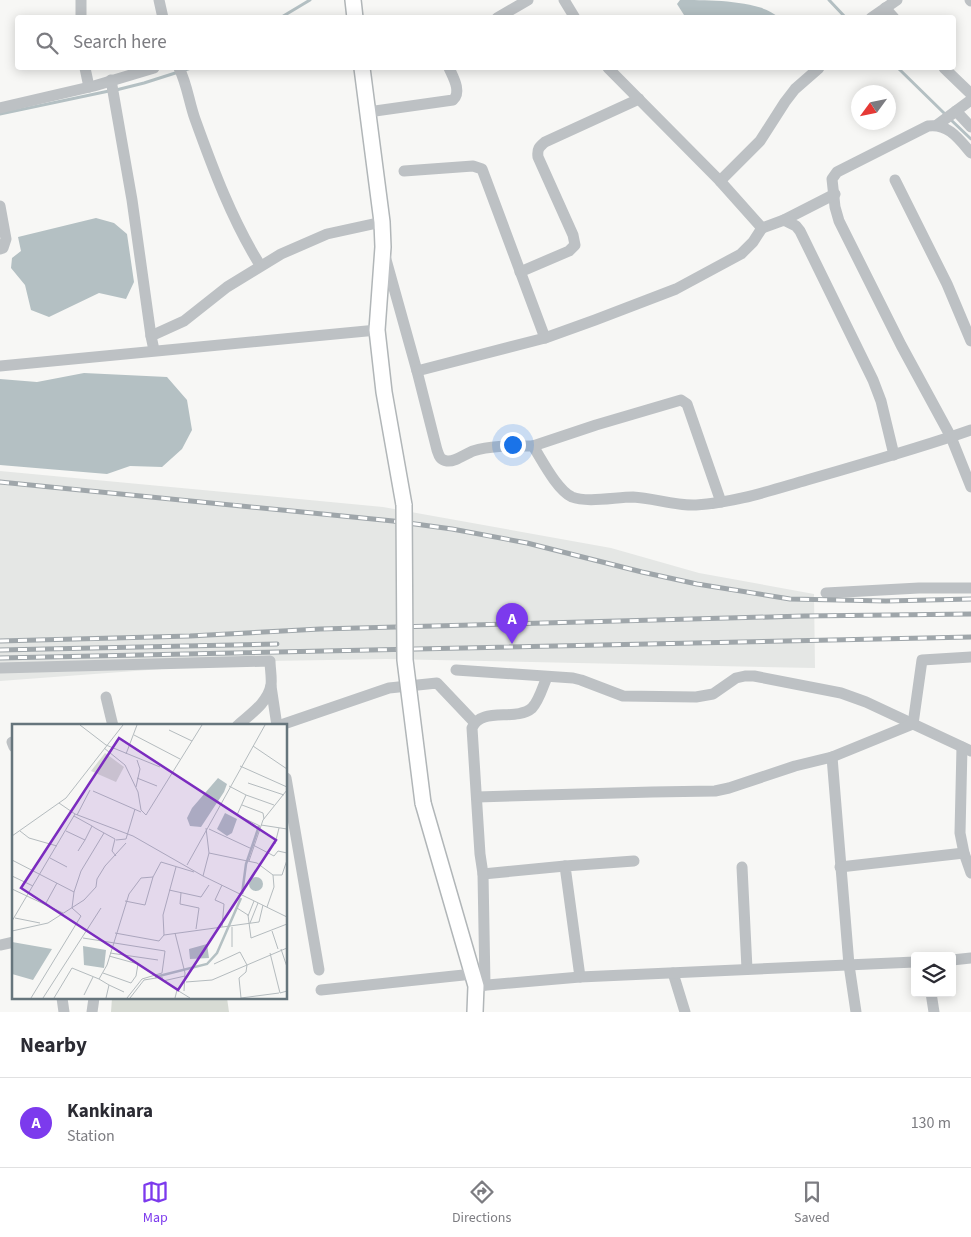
<!DOCTYPE html>
<style>
body{margin:0;font-family:"Source Sans 3",sans-serif;background:#f7f7f7;color:#2b2b33}
.controls{position:absolute;right:15px;bottom:15px;display:grid;overflow:hidden;border-radius:5px;box-shadow:0 2px 12px #0003}
.controls button{width:45px;height:45px;display:grid;place-items:center;padding:0;border:0;border-bottom:1px solid #e1e1e2;background:#fff;color:#2b2b33;font:25px sans-serif}
.compass{position:absolute;left:851px;top:85px;width:45px;height:45px;border-radius:50%;background:#fff;box-shadow:0 2px 12px #0003;rotate:237deg}
.you{position:absolute;left:512px;top:444px;width:18px;height:18px;margin:-12px;border:4px solid #fff;border-radius:50%;background:#1a73e8;box-shadow:0 0 0 8px #1a73e833}
.badge{display:grid;place-items:center;width:32px;height:32px;border-radius:50%;background:#7c3aed;color:#fff;font-size:16px;font-weight:700}
.pin{position:absolute;translate:-50% -41px;filter:drop-shadow(0 1px 2px #0008)}
.pin::after{content:'';position:absolute;top:26px;width:18px;height:15px;background:inherit;clip-path:polygon(0 0,100% 0,50% 100%)}
.list{margin:0;padding:0;list-style:none}
h2{display:flex;justify-content:space-between;align-items:center;height:65px;margin:0;padding:0 20px;font-size:21px}
h2 small{font-size:16px;font-weight:400;color:#7c7c81}
.list li{display:grid;grid-template-columns:32px 1fr auto;gap:15px;align-items:center;box-sizing:border-box;height:90px;padding:0 20px;border-top:1px solid #e1e1e2}
.list b{display:block;font-size:19px;white-space:nowrap}
.list p{margin:0;font-size:16px;white-space:nowrap;color:#7c7c81}
.list em{font-size:16px;font-style:normal;color:#7c7c81}
.icon{flex:none;width:28px;height:28px;fill:none;stroke:currentColor;stroke-width:2;stroke-linecap:round;stroke-linejoin:round}
.map{position:relative;flex:none;width:971px;height:1012px;overflow:hidden}
.search{position:absolute;background:#fff;box-shadow:0 2px 12px #0003;left:15px;right:15px;top:15px;height:55px;display:flex;align-items:center;gap:12px;box-sizing:border-box;padding:0 18px;border-radius:5px;color:#7c7c81;font-size:19px}
.sheet{height:155px;background:#fff}
nav{display:flex;justify-content:space-around;align-items:center;box-sizing:border-box;height:70px;border-top:1px solid #e1e1e2;background:#fff;font-size:14px;color:#7c7c81}
nav a{display:grid;justify-items:center;gap:2px}
nav .on{color:#7c3aed}
.map>svg:first-child{display:block}
.built{fill:#e5e7e5}
.green{fill:#d7dbd4}
.water{fill:#b4c0c3}
.lines{fill:none;stroke-linecap:round;stroke-linejoin:round}
.stream{stroke:#b4c0c3;stroke-width:3}
.major-casing{stroke:#b1b6b8;stroke-width:18}
.minor{stroke:#bdc1c4;stroke-width:11}
.major{stroke:#fff;stroke-width:15}
.rail-casing{stroke:#9fa6aa;stroke-width:5}
.rail{stroke:#fff;stroke-width:3;stroke-dasharray:9;stroke-linecap:butt}
.major-bridge-casing{stroke:#b1b6b8;stroke-width:18;stroke-linecap:butt}
.major-bridge{stroke:#fff;stroke-width:15}
.inset-river{fill:none;stroke:#b4c0c3;stroke-width:2.5}
.inset-road{fill:none;stroke:#b4bbbe;stroke-width:1}
.view{fill:#7b2cbf;fill-opacity:0.15;stroke:#7b2cbf;stroke-width:2.5}
.inset-edge{fill:none;stroke:#66757c;stroke-width:2.5}
</style>
<div class="map">
<svg width="971" height="1012" viewBox="0 0 971 1012">
<rect width="100%" height="100%" fill="#f7f7f5"/>
<polygon class="built" points="0,471 383,507 611,548 699,573 814,594 815,668 386,659 270,661 0,681"/>
<polygon class="green" points="112,998 227,998 229,1012 111,1012"/>
<g class="water">
<path d="M 680,0 C 708,0 760,0 778,17 L 689,17 L 684,15 L 677,4 Z"/>
<polygon points="96,218 114,223 127,234 134,282 126,299 99,293 49,317 31,310 25,285 11,268 12,258 21,251 18,237"/>
<polygon points="84,373 167,377 187,400 192,430 182,449 162,467 130,466 107,474 0,465 0,379 37,382"/>
</g>
<g class="lines">
<g class="stream">
<polyline points="829,0 846,18"/>
<polyline points="280,18 310,0"/>
<polyline points="898,68 945,114"/>
<polyline points="116,90 144,83 191,68"/>
<polyline points="0,114 109,91"/>
<polyline points="950,119 971,139"/>
</g>
<defs>
<g id="major">
<polyline points="353,0 355,18"/>
<polyline points="362,68 382,222 383,247 377,330 384,392 404,505"/>
<polyline points="423,803 476,986 475,1012"/>
</g>
</defs>
<use href="#major" class="major-casing"/>
<g class="minor">
<polyline points="81,0 81,18"/>
<polyline points="159,0 163,18"/>
<polyline points="564,0 575,18"/>
<polyline points="970,0 971,1"/>
<polyline points="885,8 894,18"/>
<polyline points="497,18 528,0"/>
<polyline points="871,18 897,0"/>
<polyline points="85,68 89,87"/>
<path d="M 179,68 C 187,84 189,102 195,119 C 213,169 232,220 260,265"/>
<polyline points="944,68 971,94"/>
<polyline points="111,80 132,200 151,336"/>
<polyline points="971,100 956,111 971,127"/>
<polyline points="0,108 94,86 154,68"/>
<path d="M 368,112 L 453,100 C 462,92 453,77 449,68"/>
<polyline points="937,125 956,111"/>
<path d="M 971,153 C 959,139 948,123 928,126 L 837,172 L 832,179 L 835,207 L 839,221 L 901,345 L 951,437 L 971,487"/>
<polyline points="404,171 473,166 482,169 545,338"/>
<polyline points="895,180 947,284 971,341"/>
<polyline points="720,181 760,141 785,102 795,89 819,68"/>
<polyline points="0,206 6,239 3,248 0,249"/>
<polyline points="784,220 835,194"/>
<polyline points="762,228 784,220 796,226 800,231 873,380 881,401 894,455"/>
<path d="M 385,256 L 417,371 L 437,450 C 439,456 440,460 447,461 C 455,462 465,454 473,451 C 492,445 513,446 533,446 C 542,460 557,490 572,497 C 587,503 616,497 633,497 C 654,498 674,506 696,505 C 734,503 772,490 807,480 C 862,464 917,449 971,430"/>
<path d="M 520,272 L 569,251 L 575,245 L 573,235 L 538,157 C 537,149 539,147 545,142 L 639,99"/>
<polyline points="154,350 151,336 184,321 227,287 281,254 327,234 382,222"/>
<polyline points="0,366 377,330"/>
<polyline points="417,371 545,338 595,320 676,289 741,254 753,242 762,228 720,181 608,68"/>
<polyline points="533,446 596,425 681,400 687,404 721,502"/>
<polyline points="826,593 919,588 971,588"/>
<path d="M 0,668 L 270,661 C 270,668 272,678 271,685 C 268,703 249,715 237,726"/>
<polyline points="456,670 573,678 581,680 623,696 696,697 713,694 736,678 745,676 754,676 841,693 866,702 971,751"/>
<path d="M 547,677 C 543,686 539,701 532,708 C 516,722 481,706 472,728 L 480,854 L 483,874 L 565,866"/>
<polyline points="271,686 277,726"/>
<polyline points="106,697 113,726"/>
<polyline points="278,726 389,688 437,683 474,722"/>
<polyline points="12,742 14,747"/>
<polyline points="962,747 960,833 964,853 971,873"/>
<polyline points="832,757 849,965 856,1012"/>
<polyline points="286,778 319,970"/>
<polyline points="477,797 652,792 715,791 729,788 795,766 832,757 913,724 922,660 971,657"/>
<polyline points="742,867 747,969"/>
<polyline points="840,867 964,853"/>
<polyline points="483,874 485,985"/>
<polyline points="0,945 14,942"/>
<polyline points="952,960 971,958"/>
<polyline points="673,973 685,1012"/>
<polyline points="580,977 565,866 634,861"/>
<polyline points="476,986 580,977 915,962"/>
<polyline points="321,990 473,974"/>
<polyline points="931,993 934,1012"/>
<polyline points="62,998 64,1012"/>
<polyline points="92,1012 94,998"/>
</g>
<use href="#major" class="major"/>
<defs>
<g id="rail">
<polyline points="0,482 393,521 452,529 527,543 642,572 697,584 790,599 886,601 971,599"/>
<polyline points="0,641 190,636 320,629 804,616 971,614"/>
<polyline points="0,650 277,644"/>
<polyline points="0,658 971,637"/>
</g>
</defs>
<use href="#rail" class="rail-casing"/>
<use href="#rail" class="rail"/>
<defs>
<polyline id="major-bridge" points="404,505 405,660 423,803"/>
</defs>
<use href="#major-bridge" class="major-bridge-casing"/>
<use href="#major-bridge" class="major-bridge"/>
</g>
<g transform="translate(12 724)">
<rect width="275" height="275" fill="#f7f7f5"/>
<path d="M 93,29 L 112,43 L 104,58 L 79,47 Z" fill="#d7dbd4"/>
<path d="M 206,54 L 215,60 L 212,68 L 189,103 L 178,102 L 175,94 L 180,84 ZM 213,89 L 225,95 L 220,109 L 215,112 L 205,105 ZM237 160a7 7 0 1 1 14 0a7 7 0 1 1-14 0ZM 0,218 L 40,225 L 21,256 L 0,250 ZM 195,220 L 197,234 L 178,235 L 177,225 ZM 71,222 L 94,226 L 92,244 L 72,241 Z" fill="#b4c0c3"/>
<path class="inset-river" d="M 230,170 L 234,140 L 247,102M 143,253 L 195,240 L 205,229 L 229,174"/>
<path class="inset-road" d="M 68,1 L 94,21 L 148,43M 157,6 L 180,17M 122,11 L 168,35M 241,22 L 275,45M 92,24 L 113,41 L 126,68 L 129,86 L 134,91 L 190,1M 114,30 L 125,1M 228,42 L 275,63M 125,54 L 145,62M 236,59 L 272,71M 217,62 L 234,71M 124,63 L 128,45 L 125,36M 81,67 L 129,88M 47,79 L 63,90 L 121,112 L 191,152 L 275,193M 230,81 L 251,89 L 252,95M 65,91 L 78,66M 62,92 L 80,102M 249,101 L 275,105M 248,102 L 225,91 L 234,71 L 262,81M 197,105 L 240,125M 8,107 L 17,114 L 45,122M 54,107 L 73,116 L 66,127M 0,112 L 54,74 L 111,1M 73,116 L 80,102 L 83,104 L 103,115 L 100,127 L 104,132M 104,116 L 114,115 L 123,85M 263,120 L 267,104M 241,121 L 262,132 L 266,127 L 275,129M 197,129 L 245,139 L 261,151 L 262,163 L 255,183M 38,134 L 55,143M 0,136 L 62,168M 237,137 L 251,96 L 275,66M 175,141 L 253,1M 164,143 L 151,191 L 152,211 L 247,198 L 251,181M 261,151 L 270,151 L 275,136M 0,152 L 21,162M 191,152 L 197,129 L 194,104M 210,161 L 203,176 L 212,180 L 210,203M 0,165 L 51,189M 157,166 L 189,173 L 197,161M 169,169 L 168,180 L 187,184 L 184,205M 113,177 L 133,181 L 141,153M 34,179 L 45,159M 225,184 L 236,191 L 239,214 L 275,200M 236,192 L 242,177M 3,194 L 28,199M 0,197 L 63,90M 238,199 L 246,179M 220,203 L 220,223M 0,207 L 36,199 L 72,176 L 84,163 L 85,155 L 93,142 L 114,119M 260,207 L 266,225M 103,209 L 147,217 L 152,211M 163,209 L 173,249 L 172,267M 71,214 L 153,227 L 150,249 L 130,255 L 115,274M 269,225 L 275,243M 98,229 L 146,236M 258,229 L 268,269 L 275,267M 91,249 L 119,259 L 124,252 L 126,240 L 97,232M 174,258 L 200,256 L 235,241 L 228,228 L 202,240M 97,261 L 112,268M 72,271 L 81,253M 19,274 L 69,192 L 60,184 L 62,168 L 69,147 L 92,109M 31,274 L 89,184M 42,274 L 60,244 L 87,255M 94,274 L 97,261 L 87,255 L 95,241 L 117,170 L 129,154 L 141,153 L 149,138 L 182,148M 118,274 L 132,256 L 150,253 L 151,257 L 173,252M 163,274 L 165,266 L 178,274M 229,274 L 227,254 L 234,248 L 235,241 L 275,224M 229,274 L 267,269"/>
<path class="view" d="M 107,14 L 264,116 L 166,266 L 9,164 Z"/>
<rect width="275" height="275" class="inset-edge"/>
</g>
</svg>
<div class="controls">
<button><svg class="icon" aria-label="layers" viewBox="0 0 24 24"><path d="M12 4l9 5-9 5-9-5zM3 14l9 5 9-5"/></svg></button>
</div>
<svg class="compass" viewBox="-18 -18 36 36"><path d="M0-13l5 13h-10z" fill="#e53935"/><path d="M0 13l5-13h-10z" fill="#7c7c81"/></svg>
<div class="you"></div>
<div class="pin badge" style="left:512px;top:644px">A</div>
<div class="search"><svg class="icon" aria-label="search" viewBox="0 0 24 24"><circle cx="10" cy="10" r="6"/><path d="M15 15l6 6"/></svg>Search here</div>
</div>
<section class="sheet">
<h2>Nearby<small></small></h2>
<ul class="list">
<li><span class="badge">A</span><div><b>Kankinara</b><p>Station</p></div><em>130 m</em></li>
</ul>
</section>
<nav>
<a class="on"><svg class="icon" aria-label="map" viewBox="0 0 24 24"><path d="M3 6l6-2 6 2 6-2v14l-6 2-6-2-6 2zM9 4v14M15 6v14"/></svg>Map</a>
<a><svg class="icon" aria-label="directions" viewBox="0 0 24 24"><path d="M12 3l9 9-9 9-9-9zM9 14v-3h6M13 9l2 2-2 2"/></svg>Directions</a>
<a><svg class="icon" aria-label="saved" viewBox="0 0 24 24"><path d="M7 4h10v16l-5-4-5 4z"/></svg>Saved</a>
</nav>
